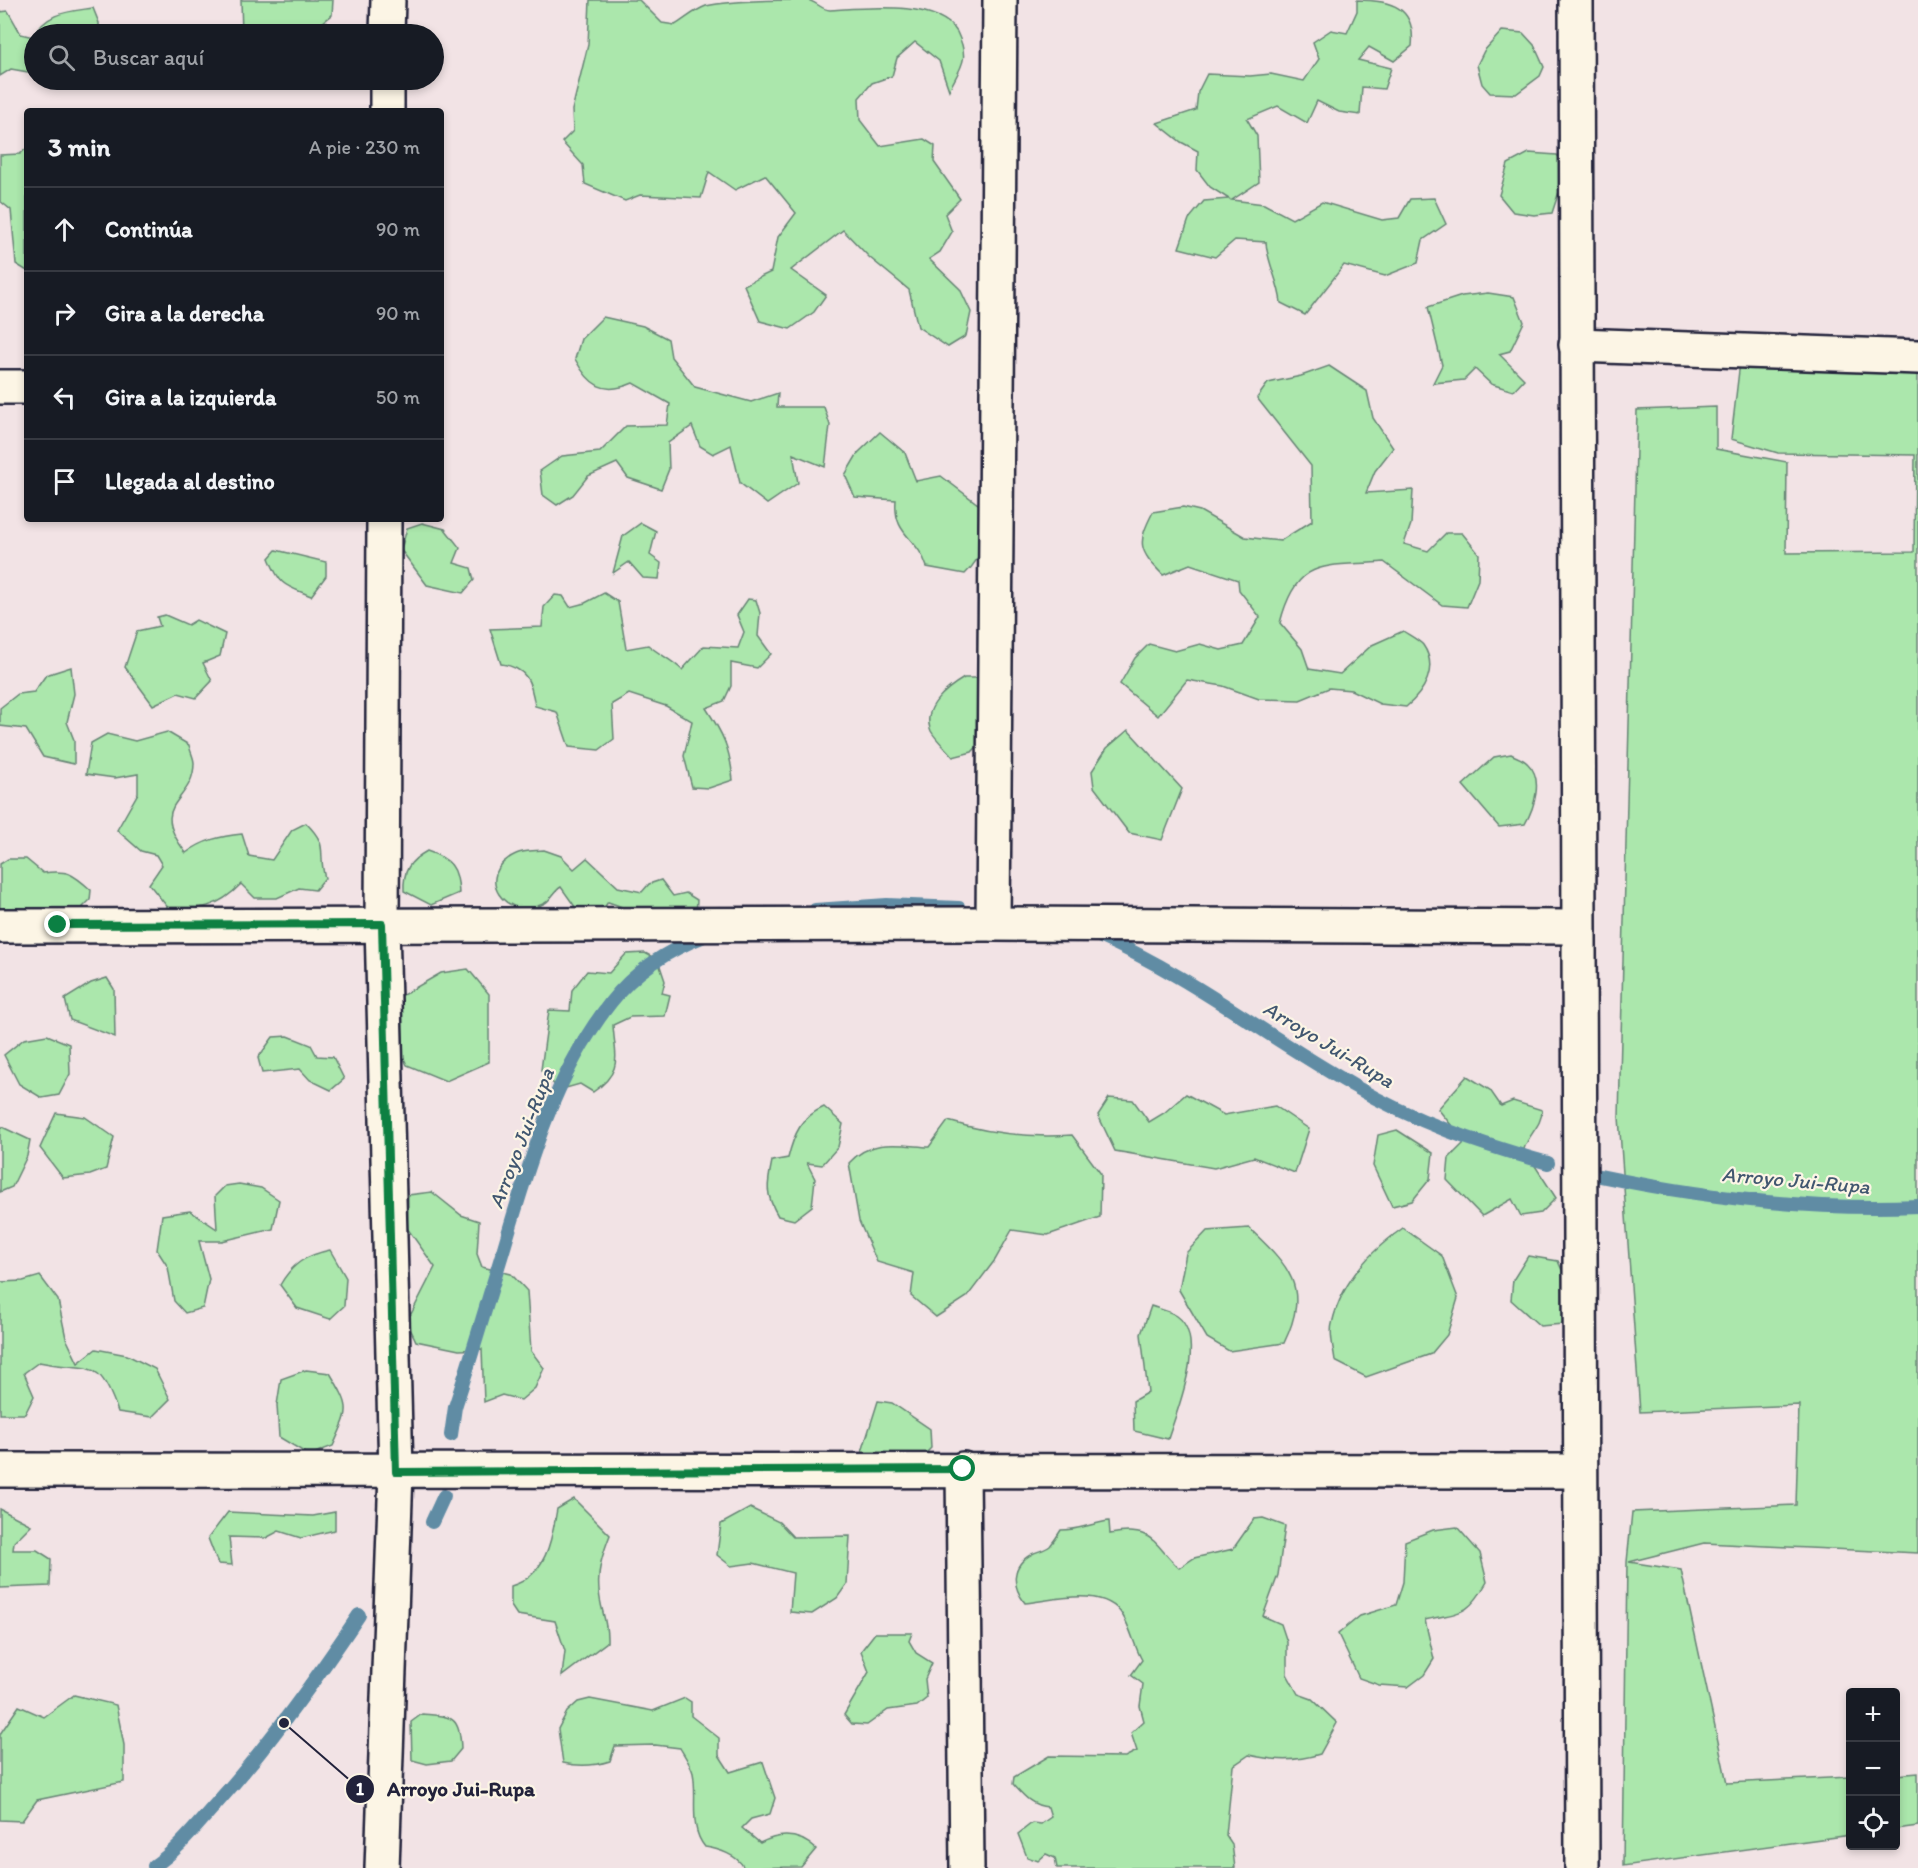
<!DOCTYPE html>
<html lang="es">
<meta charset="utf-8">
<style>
body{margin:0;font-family:Itim,sans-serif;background:#242831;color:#f1f3f6}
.controls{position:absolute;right:18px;bottom:18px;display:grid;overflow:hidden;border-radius:6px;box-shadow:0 3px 9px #0003}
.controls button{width:54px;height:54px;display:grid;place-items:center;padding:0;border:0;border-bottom:2px solid #363941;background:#171b24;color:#f1f3f6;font:30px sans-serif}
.stop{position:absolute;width:18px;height:18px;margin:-14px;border:4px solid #0b8043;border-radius:50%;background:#fff}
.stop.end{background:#0b8043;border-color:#fff;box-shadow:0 2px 6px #0008}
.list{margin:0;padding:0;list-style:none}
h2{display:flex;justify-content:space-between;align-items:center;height:78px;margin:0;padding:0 24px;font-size:26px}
h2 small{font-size:20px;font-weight:400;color:#9ea1a6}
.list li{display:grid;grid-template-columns:39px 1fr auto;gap:18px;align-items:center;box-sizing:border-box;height:84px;padding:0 24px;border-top:2px solid #363941}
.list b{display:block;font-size:22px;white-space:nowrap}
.list em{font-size:20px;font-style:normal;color:#9ea1a6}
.icon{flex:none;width:33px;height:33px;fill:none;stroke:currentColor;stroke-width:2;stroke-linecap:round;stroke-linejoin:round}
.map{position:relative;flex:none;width:1918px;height:1868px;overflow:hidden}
.search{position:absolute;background:#171b24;box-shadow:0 3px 9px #0003;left:24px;top:24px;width:420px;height:66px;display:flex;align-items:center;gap:15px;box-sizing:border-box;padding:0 21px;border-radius:33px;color:#9ea1a6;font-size:22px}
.panel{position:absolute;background:#171b24;box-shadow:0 3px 9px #0003;left:24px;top:108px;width:420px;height:414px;border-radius:6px}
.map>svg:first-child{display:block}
.green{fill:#abe7ac;stroke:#668474;stroke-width:1.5}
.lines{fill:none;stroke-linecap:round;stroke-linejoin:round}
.stream{stroke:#608ca4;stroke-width:14}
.street-casing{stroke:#22223b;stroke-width:38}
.street{stroke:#fcf5e5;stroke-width:33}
.route{stroke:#0b8043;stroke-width:8}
.labels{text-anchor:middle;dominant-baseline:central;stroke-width:4.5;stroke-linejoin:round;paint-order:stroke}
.water-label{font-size:21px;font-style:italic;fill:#415770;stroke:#fcf5e5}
.leader{fill:none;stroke:#22223b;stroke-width:2}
.callout-dot{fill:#22223b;stroke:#fcf5e5;stroke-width:2}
.mark-label{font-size:18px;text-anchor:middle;font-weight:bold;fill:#fff}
.callout-label{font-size:21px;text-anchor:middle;font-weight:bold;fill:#22223b;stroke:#fcf5e5;stroke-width:4.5;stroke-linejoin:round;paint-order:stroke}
</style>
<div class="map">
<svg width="1918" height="1868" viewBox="0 0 1918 1868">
<rect width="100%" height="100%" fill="#f2e3e5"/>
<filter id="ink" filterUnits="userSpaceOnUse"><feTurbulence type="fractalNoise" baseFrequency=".0167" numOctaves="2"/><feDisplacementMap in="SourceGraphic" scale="12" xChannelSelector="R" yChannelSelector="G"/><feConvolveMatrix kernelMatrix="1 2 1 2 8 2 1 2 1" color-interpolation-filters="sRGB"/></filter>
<g filter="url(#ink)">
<g class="green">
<polygon points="241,0 333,0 332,15 308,34 242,34"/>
<path d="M 590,0 L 639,0 L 662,23 L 675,25 C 685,19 695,10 706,6 C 731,0 778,0 806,0 C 815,0 821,10 830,10 C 866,8 937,0 957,32 C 970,59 962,65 949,90 L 939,61 L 915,42 L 897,58 L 892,76 L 872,83 L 859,98 L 860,120 L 880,146 L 924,139 L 935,146 L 934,162 L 960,199 L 945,214 L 952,232 L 940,252 L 929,259 L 960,289 L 971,312 L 966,336 L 948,347 L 918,327 L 909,290 L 869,257 L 843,230 L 791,270 L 826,295 L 814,312 L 790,329 L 760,321 L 744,285 L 771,272 L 778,237 L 796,213 L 765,175 L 735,190 L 709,172 L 701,198 L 640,195 L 625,201 L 585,184 L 583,165 L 562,142 L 573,131 L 572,110 L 588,45 Z"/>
<path d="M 1357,0 C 1391,0 1416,7 1412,46 L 1394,61 L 1369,47 L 1358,60 L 1391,68 L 1384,89 L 1362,87 L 1360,115 L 1339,112 L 1317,101 L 1307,123 L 1278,106 L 1247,119 L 1257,136 L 1259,182 L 1232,200 L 1264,204 L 1292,219 L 1322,202 L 1382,220 L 1399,218 L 1410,199 L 1434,198 L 1446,224 L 1423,240 L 1418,263 L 1385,276 L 1344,265 L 1305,315 L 1281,303 C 1279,281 1267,263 1266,242 L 1235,240 L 1215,257 L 1179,248 L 1189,219 L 1204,201 L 1229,199 L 1210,187 L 1197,170 L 1198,151 L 1181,142 L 1157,123 L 1196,110 L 1198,92 L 1207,74 L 1250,76 L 1271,74 L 1304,81 L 1319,59 L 1313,42 L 1331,30 L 1347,33 L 1357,11 Z"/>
<path d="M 93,8 L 99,23 L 99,34 L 34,34 L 34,73 L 11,69 L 0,76 L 0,12 L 8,11 L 21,34 L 33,37 C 47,12 66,12 93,8 Z"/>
<polygon points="1502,31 1523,33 1534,45 1544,67 1540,76 1516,94 1490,93 1482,84 1477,65 1484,51"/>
<polygon points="27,148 27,271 16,264 11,210 0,201 0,155 20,154"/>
<polygon points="1529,153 1557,155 1567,167 1552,213 1534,215 1513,212 1499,195 1508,164"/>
<polygon points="1488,293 1514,297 1524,322 1510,351 1499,354 1524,379 1513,391 1491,384 1475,369 1464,380 1433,383 1442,365 1428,307 1462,296"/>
<path d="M 603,317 L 643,326 L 668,339 L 671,357 L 695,387 L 751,402 L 778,393 L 777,407 L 824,407 L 830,425 L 825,467 L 793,454 L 798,483 L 767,504 L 740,483 L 731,445 L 713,454 L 700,446 L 692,426 L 668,443 L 669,469 L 661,489 L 628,478 L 617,463 L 588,476 L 573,495 L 557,505 L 543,495 L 540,471 L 562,456 L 600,452 L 626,426 L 667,425 L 670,404 L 633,383 C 603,396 589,385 575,359 L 581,339 Z"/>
<polygon points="1740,362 1918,372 1918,1553 1704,1543 1629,1562 1681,1570 1727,1783 1850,1777 1850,1835 1623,1866 1627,1562 1632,1512 1796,1505 1799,1405 1640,1412 1619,1117 1637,410 1716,407 1716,449 1787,462 1786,553 1914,552 1915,455 1778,453 1731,439"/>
<path d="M 1329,366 L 1367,391 L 1373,418 L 1393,448 L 1375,471 L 1366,493 L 1413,490 L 1411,524 L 1404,544 L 1428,551 L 1446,533 L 1462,533 L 1479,554 L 1478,580 L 1467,607 L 1442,605 L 1384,562 C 1325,567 1297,556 1280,623 L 1302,649 L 1309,669 L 1340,674 L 1372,645 L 1403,631 C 1409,635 1419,640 1423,645 C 1439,668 1424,692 1406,707 L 1380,704 L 1351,690 L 1329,688 L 1300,700 L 1259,699 L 1223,686 L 1187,680 L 1158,716 L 1120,684 L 1135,658 L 1149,644 L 1175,651 L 1200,644 L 1221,650 L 1243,645 L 1260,617 L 1239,590 L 1238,580 L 1190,564 L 1163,575 C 1138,550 1137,543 1153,512 L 1183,507 L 1200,511 L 1245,537 L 1280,541 L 1312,521 L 1311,466 L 1257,398 L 1268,383 L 1301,376 Z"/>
<path d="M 880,432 L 905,453 L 916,481 L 941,476 L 983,508 C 984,536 987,553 965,574 L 927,567 C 917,536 893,536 896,500 L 855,497 L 845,475 L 858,453 Z"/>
<polygon points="422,523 445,529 460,548 454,563 471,568 474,580 463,593 427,585 401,550 407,528"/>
<polygon points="641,523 656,531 650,555 661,563 659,579 643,578 629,562 613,573 623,536"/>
<path d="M 276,550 L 326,562 L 326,576 L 311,596 C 284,585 280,586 269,558 Z"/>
<path d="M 604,593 L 618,602 L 626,649 L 648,645 C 660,655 672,660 682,670 L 704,646 L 738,648 L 744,632 L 737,615 L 748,599 L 756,600 L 760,613 L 758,636 L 771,654 L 757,668 L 731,663 L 731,686 L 724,701 L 706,708 C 723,734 730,748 733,780 L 709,788 L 692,787 L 684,756 L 692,721 L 666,706 L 629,694 L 612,704 L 614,739 L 599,750 L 569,747 L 557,712 L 535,706 C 531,682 528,668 501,664 L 490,629 L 542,627 L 544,607 L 555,595 L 563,596 L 570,607 L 585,603 Z"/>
<polygon points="165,615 188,625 196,620 225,634 220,656 203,663 212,681 196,698 178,693 153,705 125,667 137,631 160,626 157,617"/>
<polygon points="71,667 74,694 67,722 74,740 74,764 43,757 26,729 0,726 0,708 18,694 34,692 46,675"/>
<path d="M 964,678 L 976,678 L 987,686 L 985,738 L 972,752 L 953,757 C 947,749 936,740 931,731 C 921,708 947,688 964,678 Z"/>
<polygon points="1128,730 1182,789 1162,840 1129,833 1094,787 1092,771 1107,748"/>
<path d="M 167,732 L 189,745 C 190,751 194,758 194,763 C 194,804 146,801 186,853 C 203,840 221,836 242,834 L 249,856 L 272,860 L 292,830 L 306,823 C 330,847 317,850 325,878 L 315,890 L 299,888 L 277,898 L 255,898 L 241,884 C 217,909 201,909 169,909 L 149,884 L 162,865 L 156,855 L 141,851 L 117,830 L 138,793 L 138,774 L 115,778 L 86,774 L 91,743 L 107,734 L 135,741 Z"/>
<path d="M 1511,754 C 1516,757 1524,759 1528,764 C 1544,779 1534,808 1525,824 L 1499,827 L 1463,785 L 1494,757 Z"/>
<path d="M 544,850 L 561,856 L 574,869 L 587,858 L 618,887 L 642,892 L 649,884 L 661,880 L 673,896 L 686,893 L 697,900 L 696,914 L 634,911 L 608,902 L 602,911 L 578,911 L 561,887 C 554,891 551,900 545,903 C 506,924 471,875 516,854 C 524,850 536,851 544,850 Z"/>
<path d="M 427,851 C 451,859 458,867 459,893 L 431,905 L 404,891 C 403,871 409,861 427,851 Z"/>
<path d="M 8,859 L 26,859 L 43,873 C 68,870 72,873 91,890 L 90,900 L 77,913 L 0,915 L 0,864 Z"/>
<path d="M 645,953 L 658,960 L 665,981 L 662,993 L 670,995 L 665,1016 L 630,1017 L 613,1025 C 615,1057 624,1071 593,1092 L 580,1084 L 559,1090 L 541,1070 L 549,1010 L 570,1011 L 572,990 L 587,971 L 609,973 L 626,954 Z"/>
<polygon points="468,969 489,994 489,1062 446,1081 407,1065 387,1021 401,996 441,973"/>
<polygon points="107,978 114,989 115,1037 70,1020 65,999 91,983"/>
<polygon points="47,1035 69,1044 70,1074 59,1095 42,1098 19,1084 4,1055 24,1039"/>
<polygon points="288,1036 311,1045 317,1056 333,1057 344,1079 331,1090 310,1080 300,1069 262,1073 258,1058 273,1037"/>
<path d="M 1467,1076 L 1490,1090 L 1501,1106 L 1513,1101 L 1542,1110 C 1542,1126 1529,1133 1524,1149 L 1556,1198 L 1541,1213 L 1521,1216 L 1512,1199 L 1482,1216 L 1447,1180 L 1449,1158 L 1465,1142 L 1438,1109 Z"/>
<polygon points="1186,1094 1224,1115 1275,1106 1309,1129 1295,1173 1254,1157 1214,1168 1115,1151 1098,1115 1109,1098 1133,1100 1149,1122 1164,1113"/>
<path d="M 824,1107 L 843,1124 L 838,1147 L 822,1165 L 807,1163 L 815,1179 L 812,1206 L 794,1220 L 778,1216 C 765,1194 767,1185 772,1161 L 788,1158 C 794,1134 801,1117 824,1107 Z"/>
<polygon points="56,1113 85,1117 114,1137 106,1169 90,1175 63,1178 40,1148"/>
<path d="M 948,1121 C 990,1134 1029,1138 1072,1135 L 1101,1174 L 1100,1217 L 1048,1235 L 1012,1230 L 995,1260 L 967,1297 L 936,1317 L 911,1296 L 914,1273 L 877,1262 L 859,1221 L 849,1163 C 872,1138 898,1145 929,1147 Z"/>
<polygon points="0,1126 30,1140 27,1156 12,1187 0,1192"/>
<polygon points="1397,1130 1433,1153 1430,1179 1412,1201 1392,1206 1373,1166 1378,1135"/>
<polygon points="239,1184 261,1188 279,1200 273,1229 222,1241 199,1241 209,1279 203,1308 185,1313 174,1301 168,1267 157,1250 162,1215 190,1211 217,1229 215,1196 225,1186"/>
<polygon points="432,1192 461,1215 479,1221 477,1254 482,1267 511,1274 527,1291 531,1351 544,1368 535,1388 521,1400 502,1395 484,1402 482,1349 459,1350 416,1341 407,1322 435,1267 407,1228 408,1195"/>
<path d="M 1249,1228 C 1289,1266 1311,1287 1284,1343 L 1229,1351 L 1207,1338 L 1179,1290 L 1186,1253 L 1207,1231 Z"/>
<path d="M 1403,1228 L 1442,1256 L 1458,1298 L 1447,1335 L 1431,1354 L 1366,1377 L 1335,1361 C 1334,1350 1329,1334 1332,1324 C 1341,1282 1369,1252 1403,1228 Z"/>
<path d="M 330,1250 L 346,1278 L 344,1306 L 330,1319 L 297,1308 L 280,1285 C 292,1264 306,1255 330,1250 Z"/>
<polygon points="1528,1256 1558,1261 1567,1282 1563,1324 1540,1326 1511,1300 1513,1280"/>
<path d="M 40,1276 L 58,1300 L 66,1338 L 78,1363 L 96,1349 L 127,1355 L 155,1369 L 170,1399 L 152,1417 L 118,1412 C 98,1354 90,1373 39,1362 L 24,1373 L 34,1396 L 25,1414 L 0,1414 L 0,1282 L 23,1281 Z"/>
<path d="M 1151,1306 C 1159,1309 1170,1311 1177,1316 C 1208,1338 1177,1410 1168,1439 L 1134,1431 L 1133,1401 L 1148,1392 L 1141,1334 Z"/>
<path d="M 306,1370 L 330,1373 C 352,1410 350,1408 333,1446 L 309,1455 L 279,1437 L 277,1405 L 281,1379 Z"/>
<polygon points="878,1401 892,1403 930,1429 931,1448 915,1464 877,1464 862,1452"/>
<path d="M 574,1499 L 610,1535 C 603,1553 597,1570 599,1590 C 600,1610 608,1620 607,1642 L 562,1676 L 565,1651 L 555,1621 L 517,1615 L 511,1606 L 511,1586 C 546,1576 552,1540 557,1509 Z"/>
<polygon points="750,1508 779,1522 793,1537 850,1536 847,1584 837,1598 812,1614 790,1612 793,1573 753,1563 731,1566 717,1555 721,1524"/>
<polygon points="0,1509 31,1525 14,1542 13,1550 37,1550 51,1559 50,1586 0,1588"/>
<polygon points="228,1512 313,1516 335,1512 335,1530 301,1538 279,1531 266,1538 229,1537 232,1565 218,1564 208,1538"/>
<path d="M 1263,1518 L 1285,1526 L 1278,1575 L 1263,1616 L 1281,1624 L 1287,1642 L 1287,1674 L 1298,1694 L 1312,1699 L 1337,1723 L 1320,1754 C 1294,1762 1275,1761 1249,1755 L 1233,1766 L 1226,1835 L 1232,1844 L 1235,1868 L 1057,1868 L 1055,1858 L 1046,1854 L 1038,1861 L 1027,1857 L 1018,1834 L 1032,1823 L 1041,1824 L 1051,1817 L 1048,1807 C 1032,1806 1024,1796 1013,1784 L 1014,1777 L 1049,1756 L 1125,1757 L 1137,1751 L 1131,1733 L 1144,1721 L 1140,1706 L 1143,1684 L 1131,1675 L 1142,1660 C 1134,1646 1131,1629 1123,1616 C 1105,1585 1054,1600 1025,1603 C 1012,1586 1010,1566 1032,1554 C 1038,1551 1045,1550 1050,1546 C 1054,1541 1058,1535 1061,1530 C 1078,1530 1093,1523 1109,1521 L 1110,1534 C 1154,1526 1152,1543 1179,1568 L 1194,1558 L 1233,1549 L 1254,1519 Z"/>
<path d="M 1457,1527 L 1480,1553 L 1487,1582 C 1468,1616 1461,1612 1425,1620 L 1434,1659 L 1424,1675 L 1408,1687 L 1379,1685 L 1359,1678 L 1338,1634 L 1360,1616 L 1396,1605 L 1403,1582 L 1405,1541 L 1433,1530 Z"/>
<polygon points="875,1633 912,1633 909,1641 916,1653 932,1663 925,1679 927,1698 917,1706 888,1710 867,1725 852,1724 844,1715 869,1672 861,1651"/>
<polygon points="74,1695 116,1705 124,1745 124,1782 37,1800 22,1821 0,1820 0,1734 19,1706 44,1717"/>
<path d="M 685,1698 L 691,1702 L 691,1716 L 719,1738 L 719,1755 L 730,1772 L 763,1762 L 775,1798 L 770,1814 L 751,1819 L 742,1828 L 760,1843 C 781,1832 799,1833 816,1849 L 801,1867 L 744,1868 C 738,1855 718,1849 705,1847 C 688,1827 698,1797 693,1773 C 691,1765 684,1755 680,1748 L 655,1745 L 615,1746 L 610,1761 C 594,1766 580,1767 563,1763 L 558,1729 L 567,1712 L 578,1702 L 590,1699 L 653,1711 Z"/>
<path d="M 422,1714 C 452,1717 460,1715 461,1749 L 451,1761 L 427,1764 L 412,1760 L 411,1722 Z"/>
<polygon points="1918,1773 1918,1826 1896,1829 1896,1775"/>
</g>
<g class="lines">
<g class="stream">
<polyline points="815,910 887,905 959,908"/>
<path d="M 1099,936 C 1191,976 1267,1037 1354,1086 C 1415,1122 1480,1144 1548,1163"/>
<path d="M 1600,1176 C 1705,1198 1811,1211 1918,1206"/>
<path d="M 451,1435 L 455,1407 C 472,1355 487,1303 503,1251 C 528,1165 555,1073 611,1002 C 635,971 670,949 707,935"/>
<polyline points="432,1522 444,1496"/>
<path d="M 154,1866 C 178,1850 197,1825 216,1804 C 269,1745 315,1681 359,1615"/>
</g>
<defs>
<g id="street">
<polyline points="1576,0 1582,1868"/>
<polyline points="387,34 388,0"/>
<polyline points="387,111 387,80"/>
<polyline points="1576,345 1918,357"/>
<polyline points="0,387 27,387"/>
<polyline points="993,924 1000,0"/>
<polyline points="0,926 993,924 1578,927"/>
<polyline points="963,1469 967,1868"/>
<polyline points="0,1470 1579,1471"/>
<polyline points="382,1868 396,1472 382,924 384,519"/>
</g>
</defs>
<use href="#street" class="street-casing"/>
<use href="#street" class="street"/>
</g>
</g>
<g class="lines" filter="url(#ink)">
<polyline class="route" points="58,925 382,924 396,1472 963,1469"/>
</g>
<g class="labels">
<g class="water-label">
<text transform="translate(1329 1044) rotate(31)">Arroyo Jui-Rupa</text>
<text transform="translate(521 1138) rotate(-69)">Arroyo Jui-Rupa</text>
<text transform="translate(1796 1180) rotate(5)">Arroyo Jui-Rupa</text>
</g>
</g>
<path class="leader" d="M284 1723L360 1789"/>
<g class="callout-dot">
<circle cx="284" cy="1723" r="6"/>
<circle cx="360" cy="1789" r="15"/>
</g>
<g class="mark-label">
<text x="360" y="1795">1</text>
</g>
<g class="callout-label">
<text x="461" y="1796">Arroyo Jui-Rupa</text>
</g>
</svg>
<div class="controls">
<button>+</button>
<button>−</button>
<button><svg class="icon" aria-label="locate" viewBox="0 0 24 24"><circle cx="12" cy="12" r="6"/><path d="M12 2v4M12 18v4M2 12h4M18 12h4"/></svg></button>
</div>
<div class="stop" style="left:963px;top:1469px"></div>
<div class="stop end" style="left:58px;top:925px"></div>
<div class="search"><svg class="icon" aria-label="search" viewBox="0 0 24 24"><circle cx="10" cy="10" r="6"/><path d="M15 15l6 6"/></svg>Buscar aquí</div>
<section class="panel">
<h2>3 min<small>A pie · 230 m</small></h2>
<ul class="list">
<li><svg class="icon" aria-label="ahead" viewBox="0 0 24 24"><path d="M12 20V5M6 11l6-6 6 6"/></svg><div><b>Continúa</b></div><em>90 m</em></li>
<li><svg class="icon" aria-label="right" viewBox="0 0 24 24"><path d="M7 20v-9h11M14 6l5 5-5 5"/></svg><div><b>Gira a la derecha</b></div><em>90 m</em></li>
<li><svg class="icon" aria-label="left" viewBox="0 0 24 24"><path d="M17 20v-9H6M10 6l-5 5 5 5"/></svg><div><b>Gira a la izquierda</b></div><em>50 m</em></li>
<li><svg class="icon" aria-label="arrive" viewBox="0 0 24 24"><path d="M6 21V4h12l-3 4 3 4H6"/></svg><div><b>Llegada al destino</b></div></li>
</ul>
</section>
</div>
